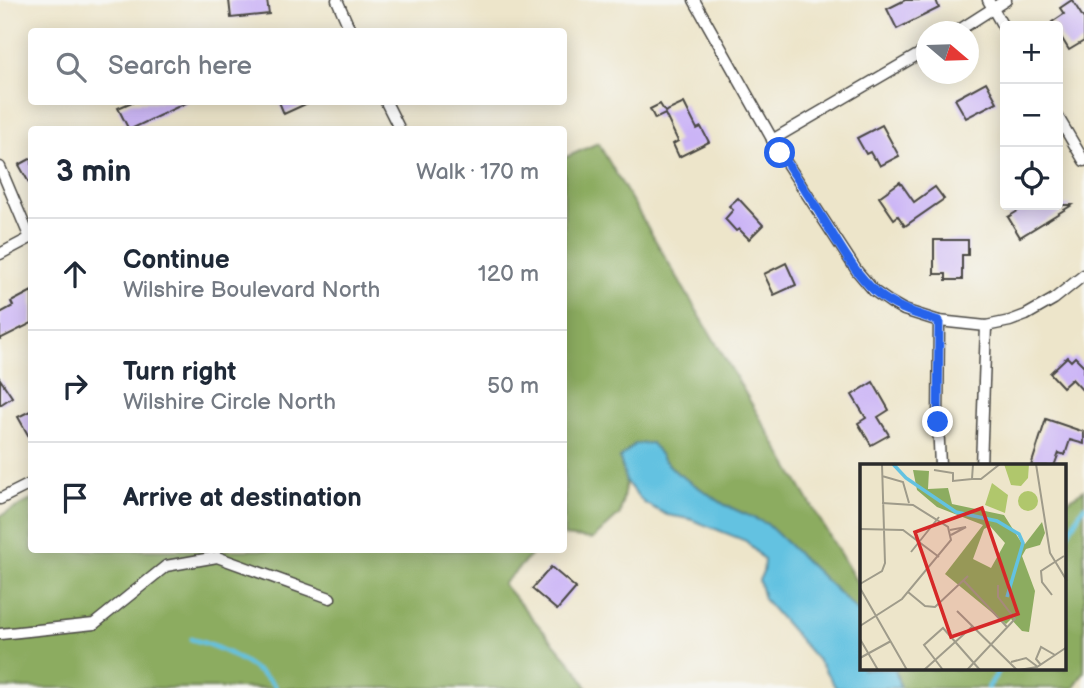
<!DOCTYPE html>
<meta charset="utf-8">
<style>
body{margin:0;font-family:"Balsamiq Sans",sans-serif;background:#f6f6f7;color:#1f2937}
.controls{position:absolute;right:21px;top:21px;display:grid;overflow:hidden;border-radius:7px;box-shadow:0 4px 18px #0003}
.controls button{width:63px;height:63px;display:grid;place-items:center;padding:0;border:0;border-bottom:2px solid #e0e1e3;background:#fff;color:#1f2937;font:35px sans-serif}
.compass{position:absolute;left:916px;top:21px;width:63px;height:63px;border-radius:50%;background:#fff;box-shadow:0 4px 18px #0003;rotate:109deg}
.stop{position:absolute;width:21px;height:21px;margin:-16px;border:5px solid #2563eb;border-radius:50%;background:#fff}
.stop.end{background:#2563eb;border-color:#fff;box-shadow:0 2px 7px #0008}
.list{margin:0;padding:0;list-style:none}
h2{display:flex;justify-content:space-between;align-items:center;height:91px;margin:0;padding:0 28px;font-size:30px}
h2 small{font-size:23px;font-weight:400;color:#747a83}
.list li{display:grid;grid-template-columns:46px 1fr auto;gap:21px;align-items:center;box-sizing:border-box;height:112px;padding:0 28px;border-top:2px solid #e0e1e3}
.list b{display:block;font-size:26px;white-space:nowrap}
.list p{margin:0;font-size:23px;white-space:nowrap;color:#747a83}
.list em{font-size:23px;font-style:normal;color:#747a83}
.icon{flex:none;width:38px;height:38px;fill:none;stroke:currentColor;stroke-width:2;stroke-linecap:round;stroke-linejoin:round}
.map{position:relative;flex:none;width:1084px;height:688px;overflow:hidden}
.search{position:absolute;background:#fff;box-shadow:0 4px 18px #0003;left:28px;top:28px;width:539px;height:77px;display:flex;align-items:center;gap:18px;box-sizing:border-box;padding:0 24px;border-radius:7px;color:#747a83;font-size:26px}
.panel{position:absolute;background:#fff;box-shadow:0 4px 18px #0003;left:28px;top:126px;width:539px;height:427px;border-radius:7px}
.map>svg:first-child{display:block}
.forest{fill:#8cac60;stroke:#5c6c46;stroke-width:2}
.water{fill:#63c2e1;stroke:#477686;stroke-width:2}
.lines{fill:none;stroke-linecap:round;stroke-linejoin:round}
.stream{stroke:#63c2e1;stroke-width:4.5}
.building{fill:#cbb4f6}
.minor-casing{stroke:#484743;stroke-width:13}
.minor{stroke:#fff;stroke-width:10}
.route{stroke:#2563eb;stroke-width:9}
.inset-river{fill:none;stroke:#63c2e1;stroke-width:3.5}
.inset-road{fill:none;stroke:#9f9b8a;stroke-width:2}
.view{fill:#d62828;fill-opacity:0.15;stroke:#d62828;stroke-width:3.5}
.inset-edge{fill:none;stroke:#2b2b2b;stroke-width:3.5}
</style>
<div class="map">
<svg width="1084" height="688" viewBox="0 0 1084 688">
<rect width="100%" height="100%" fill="#f6f6f2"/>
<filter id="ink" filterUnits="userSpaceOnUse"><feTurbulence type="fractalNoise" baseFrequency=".0143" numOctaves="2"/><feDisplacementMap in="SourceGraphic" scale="14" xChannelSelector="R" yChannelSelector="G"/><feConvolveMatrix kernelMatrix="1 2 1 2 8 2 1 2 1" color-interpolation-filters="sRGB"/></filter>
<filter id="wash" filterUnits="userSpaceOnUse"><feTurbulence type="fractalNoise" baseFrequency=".00686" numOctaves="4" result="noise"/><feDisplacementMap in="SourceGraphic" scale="28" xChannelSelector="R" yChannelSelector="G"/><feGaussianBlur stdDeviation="1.57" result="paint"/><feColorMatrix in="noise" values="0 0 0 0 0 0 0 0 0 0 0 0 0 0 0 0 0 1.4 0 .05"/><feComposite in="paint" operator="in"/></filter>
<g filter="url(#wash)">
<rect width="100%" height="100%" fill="#ede5ca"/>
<g class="forest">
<polygon points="598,143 862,591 862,615 767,524 725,505 677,473 663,459 651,443 620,458 626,482 620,514 593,539 564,536 564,158"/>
<polygon points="1084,490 1084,671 1074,688 900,688 895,669 1065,669 1065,503"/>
<polygon points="31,500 32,550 536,550 503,584 577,670 587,688 0,688 0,516"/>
</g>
<polygon class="water" points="652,443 663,459 677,473 725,505 767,524 862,615 862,669 895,669 900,688 836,688 821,664 764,599 759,580 763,572 764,560 746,541 690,519 667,515 644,503 626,482 620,458 635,444"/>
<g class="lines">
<g class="stream">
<polyline points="1065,538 1084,506"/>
<path d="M 191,639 C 217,646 238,656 260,673 C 266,678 272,681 276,688"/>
<polyline points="988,688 1000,669"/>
</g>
</g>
<g id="blocks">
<g class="building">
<polygon points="229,0 267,0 269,14 231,18"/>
<polygon points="905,0 936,0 939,8 897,29 887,9"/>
<polygon points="1072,0 1084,19 1084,41 1069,50 1058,32 1058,26 1055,26 1052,22 1064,14 1060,8"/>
<polygon points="986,82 997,102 966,118 955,99"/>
<polygon points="132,102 188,102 129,130 118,108"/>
<polygon points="279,102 310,102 284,114"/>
<polygon points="684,103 697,129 701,127 709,142 679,157 673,144 678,141 665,114 655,119 650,109 660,104 665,112"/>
<polygon points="882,125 899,156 880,166 876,158 874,159 870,152 866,154 857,138"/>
<polygon points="32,158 32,188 19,165"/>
<polygon points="900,182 914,202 935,187 944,199 905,226 898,216 894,219 879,197"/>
<polygon points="738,198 763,225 749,239 739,229 736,231 725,219 733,210 729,206"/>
<polygon points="1028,205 1072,205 1020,237 1008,217"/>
<polygon points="934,240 968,240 968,255 962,255 962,280 946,280 946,274 934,274"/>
<polygon points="786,263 796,285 774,295 764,274"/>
<polygon points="32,291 32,323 0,339 0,313 13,306 11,302"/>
<polygon points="1067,357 1071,361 1075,357 1084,366 1084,392 1072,379 1063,387 1050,373"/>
<polygon points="0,379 12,397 0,405"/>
<polygon points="873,382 889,410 878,417 889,435 871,445 858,423 866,418 852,395"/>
<polygon points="32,410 32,442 18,417"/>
<polygon points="1046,419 1084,432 1084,444 1070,440 1065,455 1059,453 1054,466 1031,466"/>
<polygon points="551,567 576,588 557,610 532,589"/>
</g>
</g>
</g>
<g filter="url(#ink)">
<use href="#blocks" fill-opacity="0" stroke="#484743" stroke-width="2"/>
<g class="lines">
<defs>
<g id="minor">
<polyline points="337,0 351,32"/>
<polyline points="694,0 780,153 857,271 874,291 890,302 904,310 939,321 986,326 1010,321 1026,315 1054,299 1084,275"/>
<polyline points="988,0 1005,30"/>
<polyline points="956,32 1006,0"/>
<polyline points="386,102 400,130"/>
<polyline points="1058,117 1084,161"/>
<polyline points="772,140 926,50"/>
<polyline points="0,167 30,238"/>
<polyline points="0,254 32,237"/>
<polyline points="939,321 938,421 940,466"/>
<polyline points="981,466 986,326"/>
<polyline points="0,499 32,483"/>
<polyline points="0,634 94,624 166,566 217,557 330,598"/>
</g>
</defs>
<use href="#minor" class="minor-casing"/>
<use href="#minor" class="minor"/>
</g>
</g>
<g class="lines" filter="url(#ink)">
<path class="route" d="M 780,153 C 794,174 809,195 822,217 C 838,242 853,272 876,292 C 894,308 917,314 939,321 L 938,422"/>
</g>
<g transform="translate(860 464)">
<rect width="206" height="206" fill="#ede5ca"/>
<path d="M 144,0 L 169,0 L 168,14 L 161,22 L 151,21 ZM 132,19 L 148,31 L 145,49 L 125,41 ZM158 37a10 10 0 1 1 20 0a10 10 0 1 1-20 0Z" fill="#b0c76c"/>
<path d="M 53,6 L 69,7 L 68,25 L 88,24 L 92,40 L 144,51 L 161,78 L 165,80 L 182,58 L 185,69 L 180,81 L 166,85 L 162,92 L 175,127 L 169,168 L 162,167 L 151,155 L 146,160 L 85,110 L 123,61 L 77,43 L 57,26 ZM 130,62 L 145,79 L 131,104 L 113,95 L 124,65 Z" fill="#8cac60" fill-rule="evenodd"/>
<path class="inset-river" d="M 33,0 L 46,14 L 96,48 L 137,57 L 159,70 L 163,79 L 147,133"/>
<path class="inset-road" d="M 113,0 L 112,15 L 121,15 L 140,0M 176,0 L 190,89 L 207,117M 74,6 L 93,9 L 93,17 L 112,15M 22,12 L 43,18 L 49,39M 0,65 L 43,66 L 79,93M 90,66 L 106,63 L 91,71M 51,88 L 79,53M 104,117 L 147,163M 0,120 L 22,107 L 25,99 L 22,0M 0,124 L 47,206M 48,128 L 65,142 L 75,143 L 108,112M 192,131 L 182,118 L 181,107 L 204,92M 97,147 L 157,206M 0,162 L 42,135 L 91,76 L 88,63 L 53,41 L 22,39M 0,175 L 18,206M 0,194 L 31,177M 151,198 L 166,194 L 178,203M 181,201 L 176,195 L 181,183 L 195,191M 64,206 L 113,162M 83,206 L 64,181 L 83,164 L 120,206M 107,206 L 155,155 L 138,133 L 138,121M 159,206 L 177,203 L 207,183"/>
<path class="view" d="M 122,44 L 158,150 L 91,173 L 55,68 Z"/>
<rect width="206" height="206" class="inset-edge"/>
</g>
</svg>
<div class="controls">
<button>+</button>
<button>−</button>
<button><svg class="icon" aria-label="locate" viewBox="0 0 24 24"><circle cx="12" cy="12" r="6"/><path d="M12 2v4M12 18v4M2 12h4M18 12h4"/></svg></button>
</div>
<svg class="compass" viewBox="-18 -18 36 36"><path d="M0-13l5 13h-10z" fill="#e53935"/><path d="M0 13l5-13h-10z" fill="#747a83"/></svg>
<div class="stop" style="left:780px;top:153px"></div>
<div class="stop end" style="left:938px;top:422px"></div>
<div class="search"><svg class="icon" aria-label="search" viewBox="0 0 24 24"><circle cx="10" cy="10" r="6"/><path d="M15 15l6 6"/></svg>Search here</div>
<section class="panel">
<h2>3 min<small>Walk · 170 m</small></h2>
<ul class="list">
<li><svg class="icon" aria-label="ahead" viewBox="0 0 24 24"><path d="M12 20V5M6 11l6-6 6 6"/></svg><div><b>Continue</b><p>Wilshire Boulevard North</p></div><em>120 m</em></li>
<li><svg class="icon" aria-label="right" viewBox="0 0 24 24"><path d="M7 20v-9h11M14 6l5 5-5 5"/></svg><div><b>Turn right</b><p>Wilshire Circle North</p></div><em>50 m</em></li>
<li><svg class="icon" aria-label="arrive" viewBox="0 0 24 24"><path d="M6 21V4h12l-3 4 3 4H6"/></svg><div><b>Arrive at destination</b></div></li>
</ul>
</section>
</div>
